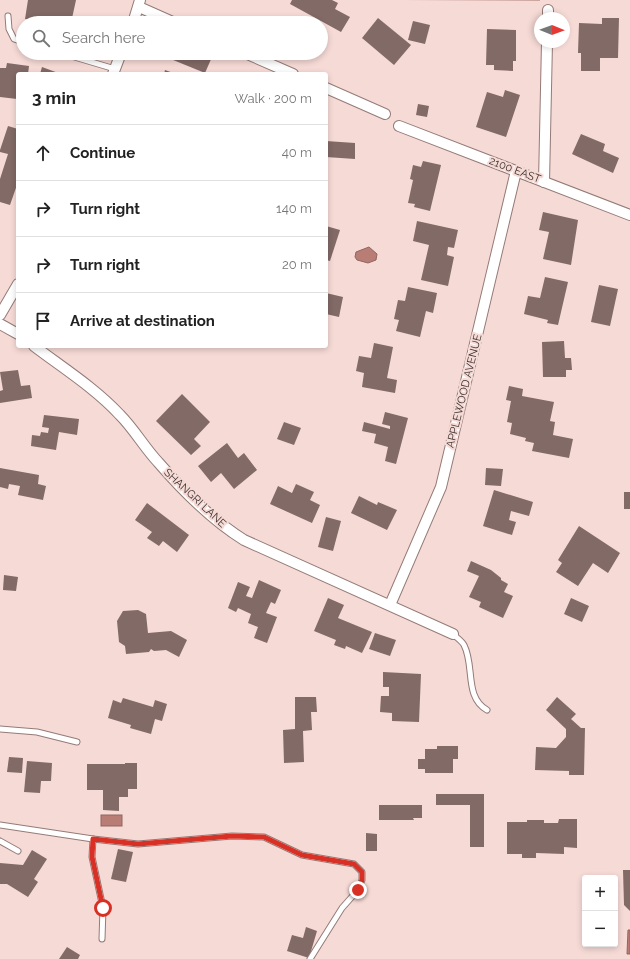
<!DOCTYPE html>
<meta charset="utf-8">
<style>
body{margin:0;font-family:Raleway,sans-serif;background:#f2f2f2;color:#222}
.controls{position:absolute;right:12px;bottom:12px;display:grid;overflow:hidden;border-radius:4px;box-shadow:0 2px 6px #0003}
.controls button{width:36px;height:36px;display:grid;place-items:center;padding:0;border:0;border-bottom:1px solid #e0e0e0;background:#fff;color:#222;font:20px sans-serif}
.compass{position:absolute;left:534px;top:12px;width:36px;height:36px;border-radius:50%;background:#fff;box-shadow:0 2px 6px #0003;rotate:91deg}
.stop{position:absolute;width:12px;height:12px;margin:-9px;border:3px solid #d93025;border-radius:50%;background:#fff}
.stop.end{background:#d93025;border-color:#fff;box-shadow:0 1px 4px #0008}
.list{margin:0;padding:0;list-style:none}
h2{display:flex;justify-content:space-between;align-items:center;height:52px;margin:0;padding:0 16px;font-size:17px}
h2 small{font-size:13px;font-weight:400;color:#767676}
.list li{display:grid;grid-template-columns:26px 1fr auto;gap:12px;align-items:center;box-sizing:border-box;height:56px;padding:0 16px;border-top:1px solid #e0e0e0}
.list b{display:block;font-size:15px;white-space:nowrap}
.list em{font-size:13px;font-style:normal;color:#767676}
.icon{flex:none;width:22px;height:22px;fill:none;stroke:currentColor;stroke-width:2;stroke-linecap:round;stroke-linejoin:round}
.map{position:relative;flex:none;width:630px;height:959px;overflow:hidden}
.search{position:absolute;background:#fff;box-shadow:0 2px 6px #0003;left:16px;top:16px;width:312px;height:44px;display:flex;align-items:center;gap:10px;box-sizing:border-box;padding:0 14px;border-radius:22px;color:#767676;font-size:15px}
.panel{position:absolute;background:#fff;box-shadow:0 2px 6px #0003;left:16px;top:72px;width:312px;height:276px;border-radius:4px}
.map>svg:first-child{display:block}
.green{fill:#cca49e}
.water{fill:#b87d74;stroke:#92665f}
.building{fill:#826a66}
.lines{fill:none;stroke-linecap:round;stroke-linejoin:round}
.service-casing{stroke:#947b77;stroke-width:7}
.minor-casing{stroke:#947b77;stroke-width:12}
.service{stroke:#fff;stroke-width:5}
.minor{stroke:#fff;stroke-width:10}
.route{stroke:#d93025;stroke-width:5}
.labels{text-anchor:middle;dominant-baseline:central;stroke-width:4;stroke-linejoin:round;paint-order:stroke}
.street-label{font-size:11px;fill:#3a302e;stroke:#f6dad6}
</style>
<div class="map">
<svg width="630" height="959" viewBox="0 0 630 959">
<rect width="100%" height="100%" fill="#f6dad6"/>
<polygon class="green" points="404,0 540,0 540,1"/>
<g class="water">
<polygon points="369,247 377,254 376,260 368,263 357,260 355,257 356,252"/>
<rect x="101" y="815" width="21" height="11"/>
<polygon points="628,930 630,930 630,954 627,954"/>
</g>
<g class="building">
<polygon points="28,0 76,0 71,23 47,23 25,19"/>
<polygon points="292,0 332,0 338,3 335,9 350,17 341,32 290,4"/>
<polygon points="378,18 411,45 394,65 362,38"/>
<polygon points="602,18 619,18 618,58 600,58 600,71 581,71 581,53 578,53 579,23 602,24"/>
<polygon points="413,21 430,25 425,44 408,40"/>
<polygon points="487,29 516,30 516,61 513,61 513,71 494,70 494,65 486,65"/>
<polygon points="156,53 201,53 212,57 205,73"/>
<polygon points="7,63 29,66 28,74 18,74 17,99 0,97 0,68 6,68"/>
<polygon points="42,67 61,74 40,74"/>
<polygon points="165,70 176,74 164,74"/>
<polygon points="505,90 520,95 506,137 476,127 487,92 503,97"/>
<polygon points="418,104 429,106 427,117 416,115"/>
<polygon points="8,126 18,129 18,182 10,205 0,202 0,179 8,154 0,152 0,150"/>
<polygon points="581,134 605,144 603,151 619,158 613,173 572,154"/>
<polygon points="326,141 355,143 355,159 326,157"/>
<polygon points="423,161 441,165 430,211 414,207 415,204 408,203 413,180 410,179 413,165 421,167"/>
<polygon points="543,212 578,220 571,265 543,259 549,232 539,230"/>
<polygon points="417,221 458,230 454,248 448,247 447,255 454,257 448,286 421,280 429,245 413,241"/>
<polygon points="326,226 340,230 330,261 326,260"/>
<polygon points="545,277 568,282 558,325 547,323 548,320 524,314 528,296 540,298"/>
<polygon points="599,285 618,289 610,326 591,322"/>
<polygon points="408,287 437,293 433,313 426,311 420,337 396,331 399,320 394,319 398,300 405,301"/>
<polygon points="326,293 343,297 339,317 326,314"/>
<polygon points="564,341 565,358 571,358 572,370 566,370 566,377 543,377 542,342"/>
<polygon points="374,343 393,347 387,378 397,380 395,393 362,387 364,373 356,371 359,356 371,358"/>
<polygon points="18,370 21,386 30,385 32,398 0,403 0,391 3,390 0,372"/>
<polygon points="509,386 523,389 522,396 554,402 550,421 555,422 553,435 573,439 569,458 532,451 534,443 525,441 526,438 510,434 512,423 507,422 511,401 506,400"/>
<polygon points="182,394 210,422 194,439 201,446 191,455 156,421"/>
<polygon points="385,412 408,418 396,464 385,461 388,447 374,443 376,434 362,431 364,422 390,429 390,426 382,424"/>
<polygon points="44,415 79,419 77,435 59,432 56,450 31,446 32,435 40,436 41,432 48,433 49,428 42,427"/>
<polygon points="284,422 301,428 294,445 277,439"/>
<polygon points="227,443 238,458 244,453 257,470 234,489 221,473 211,482 198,466"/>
<polygon points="0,468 39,475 38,484 46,486 43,500 18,495 20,486 9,484 8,489 0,487"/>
<polygon points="486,468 503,469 501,486 485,485"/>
<polygon points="296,484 314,492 310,500 320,505 312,523 270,504 278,486 292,493"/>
<polygon points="494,490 533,502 529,516 511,511 509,520 516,522 512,535 483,526"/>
<rect x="624" y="492" width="6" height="17"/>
<polygon points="359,496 377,505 378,502 397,510 387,530 351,513"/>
<polygon points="147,503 189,535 177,552 163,541 159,546 147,538 152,532 135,520"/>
<polygon points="326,517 341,521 333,551 318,547"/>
<polygon points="579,526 620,553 608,573 593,563 578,586 556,572 562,563 558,560"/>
<polygon points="471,561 491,570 501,578 501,580 508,584 504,592 513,596 503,618 479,607 481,602 469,597 479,576 467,571"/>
<polygon points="4,575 18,577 16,591 3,590"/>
<polygon points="259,580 281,590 275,604 271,602 266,613 277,617 267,643 254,638 258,627 248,623 251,614 238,608 236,612 228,608 238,582 250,587 246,596 252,598"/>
<polygon points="328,598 344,605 338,618 372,632 362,653 346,646 345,649 334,645 336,640 314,631"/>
<polygon points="571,598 589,606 582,622 564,614"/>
<polygon points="138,610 146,614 148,633 171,631 187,640 179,657 166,650 154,651 151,649 149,652 126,654 125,646 119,642 117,621 123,611"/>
<polygon points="375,633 396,640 390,656 369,649"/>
<polygon points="383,672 421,674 419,722 392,721 392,713 380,712 381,696 389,696 389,687 383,687"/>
<polygon points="295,697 316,697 317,712 311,712 312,730 303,731 304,762 284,763 283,730 295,729"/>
<polygon points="557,697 576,714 571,719 581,728 585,728 584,775 569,775 569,771 535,770 536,747 556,748 566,737 566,729 546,710"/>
<polygon points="123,698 153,707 155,700 167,704 162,721 155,719 151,734 130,728 131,725 108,718 113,700 121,703"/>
<polygon points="437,746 458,746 458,759 453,759 453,773 425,773 425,769 418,769 418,759 425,759 425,749 437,749"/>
<polygon points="9,757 23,758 22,773 7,772"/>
<polygon points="27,761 52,763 51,781 41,781 40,793 24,792"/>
<polygon points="125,763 137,763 137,789 128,789 128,797 119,797 119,811 103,810 103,790 87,790 87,764 125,764"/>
<polygon points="436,794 484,794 484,847 470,847 470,805 436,805"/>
<polygon points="379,805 422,805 422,818 413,818 414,820 379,820"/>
<polygon points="559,819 577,819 577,848 564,847 564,854 536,853 536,858 522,858 522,854 507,854 507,822 527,822 527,820 544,820 544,823 558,823"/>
<polygon points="366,833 377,834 377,851 366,851"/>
<polygon points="118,849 133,852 126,882 111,879"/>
<polygon points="32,850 47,859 34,879 38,882 28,897 7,884 0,884 0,863 23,865"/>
<polygon points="623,870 630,870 630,911 624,905"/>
<polygon points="306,927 317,931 309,958 287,951 292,935 303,938"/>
<polygon points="67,947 80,955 78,959 59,959"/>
</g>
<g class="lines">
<defs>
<g id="service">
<polyline points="8,16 9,29 14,39 23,42"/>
<polyline points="61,53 115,69"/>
<path d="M 453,634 C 456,637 462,641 464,645 C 475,666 464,697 487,710"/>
<polyline points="0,729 37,732 77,742"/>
<polyline points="0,825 93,839"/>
<polyline points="0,841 18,851"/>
<polyline points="102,939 103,908 92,857 93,839 138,844 232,836 264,837 302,855 354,864 362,872 362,880 358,890 342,908 310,959"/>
</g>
<g id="minor">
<polyline points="139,7 175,23"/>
<polyline points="548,18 548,10"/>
<polyline points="133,23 140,0"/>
<polyline points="245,53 293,74"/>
<polyline points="113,74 121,53"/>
<polyline points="326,88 385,114"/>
<polyline points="399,126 630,215"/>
<polyline points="544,182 547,42"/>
<polyline points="0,315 18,284"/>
<polyline points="0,324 18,334"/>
<path d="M 34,346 C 63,368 95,388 120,415 C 134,429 144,447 158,462 C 183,491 212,520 244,540 L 453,634"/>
<polyline points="390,605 441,487 516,171"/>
</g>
</defs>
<use href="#service" class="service-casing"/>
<use href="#minor" class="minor-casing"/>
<use href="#service" class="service"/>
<use href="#minor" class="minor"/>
</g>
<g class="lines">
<polyline class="route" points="103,908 92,857 93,839 138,844 232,836 264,837 302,855 354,864 362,872 362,880 358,890"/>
</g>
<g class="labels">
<g class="street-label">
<text transform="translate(515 170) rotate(21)">2100 EAST</text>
<text transform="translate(464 391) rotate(-76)">APPLEWOOD AVENUE</text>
<text transform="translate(195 498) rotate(43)">SHANGRI LANE</text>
</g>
</g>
</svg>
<div class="controls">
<button>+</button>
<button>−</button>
</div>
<svg class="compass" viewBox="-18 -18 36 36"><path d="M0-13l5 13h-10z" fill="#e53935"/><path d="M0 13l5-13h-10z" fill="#767676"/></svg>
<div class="stop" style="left:103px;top:908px"></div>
<div class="stop end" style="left:358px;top:890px"></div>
<div class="search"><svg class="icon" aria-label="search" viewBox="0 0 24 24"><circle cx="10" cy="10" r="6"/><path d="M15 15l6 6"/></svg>Search here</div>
<section class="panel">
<h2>3 min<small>Walk · 200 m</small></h2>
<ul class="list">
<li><svg class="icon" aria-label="ahead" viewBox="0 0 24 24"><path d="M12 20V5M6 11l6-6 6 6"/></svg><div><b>Continue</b></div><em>40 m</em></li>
<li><svg class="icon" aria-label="right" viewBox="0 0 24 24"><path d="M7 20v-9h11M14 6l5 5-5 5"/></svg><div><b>Turn right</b></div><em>140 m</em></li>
<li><svg class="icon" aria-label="right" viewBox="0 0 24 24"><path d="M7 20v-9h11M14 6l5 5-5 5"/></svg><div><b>Turn right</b></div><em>20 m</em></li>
<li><svg class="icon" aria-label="arrive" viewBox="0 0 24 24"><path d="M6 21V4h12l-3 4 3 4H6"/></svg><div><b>Arrive at destination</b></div></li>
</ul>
</section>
</div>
